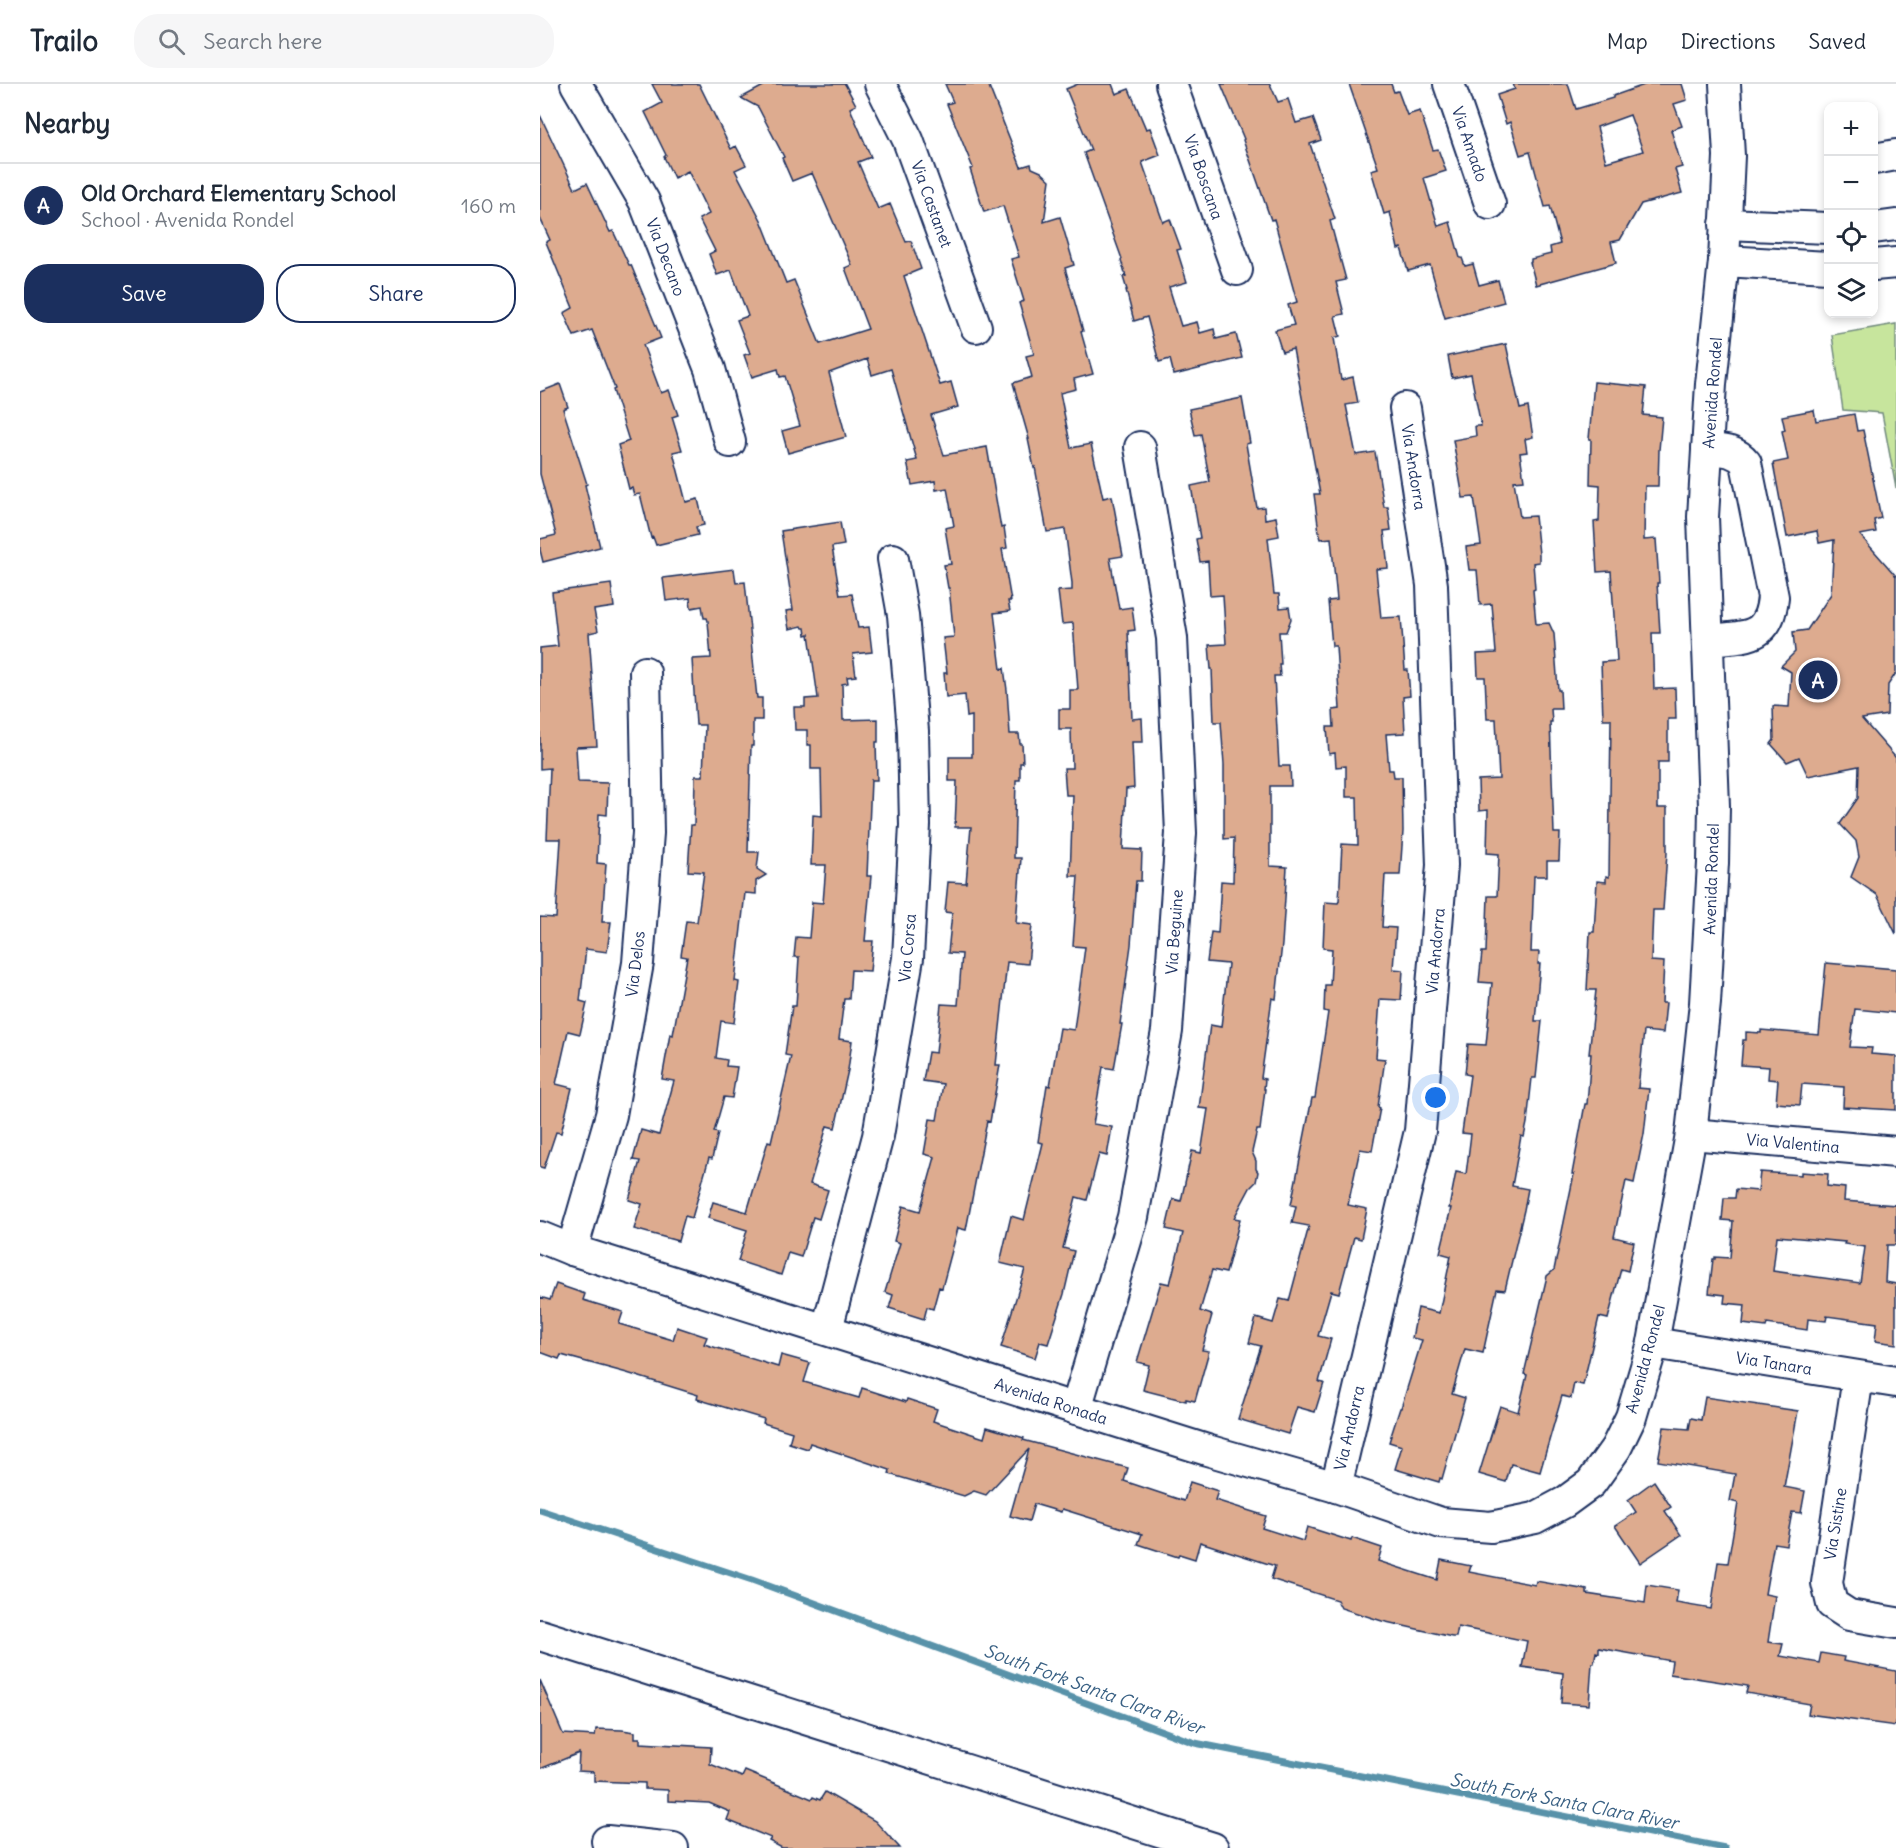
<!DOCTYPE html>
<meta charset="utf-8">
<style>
body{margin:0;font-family:Delius,sans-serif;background:#f6f6f7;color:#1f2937}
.controls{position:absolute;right:18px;top:18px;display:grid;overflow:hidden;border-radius:12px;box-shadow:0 3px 9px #0003}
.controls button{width:54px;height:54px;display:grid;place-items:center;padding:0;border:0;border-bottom:2px solid #e0e1e3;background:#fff;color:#1f2937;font:30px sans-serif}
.you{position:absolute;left:896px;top:1014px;width:21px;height:21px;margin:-15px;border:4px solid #fff;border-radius:50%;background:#1a73e8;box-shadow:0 0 0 9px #1a73e833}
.badge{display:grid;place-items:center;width:39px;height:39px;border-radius:50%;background:#1b2f5e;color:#fff;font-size:20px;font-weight:700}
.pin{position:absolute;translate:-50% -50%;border:3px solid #fff;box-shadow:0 2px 6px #0006}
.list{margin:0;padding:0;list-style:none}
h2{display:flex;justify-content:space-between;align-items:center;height:78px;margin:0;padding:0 24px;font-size:26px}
h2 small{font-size:20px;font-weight:400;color:#747a83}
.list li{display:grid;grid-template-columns:39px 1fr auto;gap:18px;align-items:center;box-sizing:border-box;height:84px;padding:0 24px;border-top:2px solid #e0e1e3}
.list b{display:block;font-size:22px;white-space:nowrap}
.list p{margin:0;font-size:20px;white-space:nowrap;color:#747a83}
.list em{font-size:20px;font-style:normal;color:#747a83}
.actions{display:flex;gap:12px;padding:18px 24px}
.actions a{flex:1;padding:14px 0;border:2px solid #1b2f5e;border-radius:24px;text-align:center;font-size:21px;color:#1b2f5e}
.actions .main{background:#1b2f5e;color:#fff}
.icon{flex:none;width:33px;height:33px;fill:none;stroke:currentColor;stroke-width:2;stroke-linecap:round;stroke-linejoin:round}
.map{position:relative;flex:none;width:1356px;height:1764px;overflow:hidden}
header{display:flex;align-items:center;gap:36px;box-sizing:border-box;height:84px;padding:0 30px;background:#fff;border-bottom:2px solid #e0e1e3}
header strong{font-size:28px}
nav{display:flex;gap:33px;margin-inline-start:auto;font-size:21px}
.search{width:420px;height:54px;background:#f6f6f7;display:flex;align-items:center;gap:15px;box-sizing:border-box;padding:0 21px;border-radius:24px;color:#747a83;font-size:22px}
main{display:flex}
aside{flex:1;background:#fff}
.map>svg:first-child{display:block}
.green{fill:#c7e59d;stroke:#718a7e;stroke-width:1.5}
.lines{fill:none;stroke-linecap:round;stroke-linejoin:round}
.stream{stroke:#5992a9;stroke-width:7}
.building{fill:#ddab8f;stroke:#1b2f5e;stroke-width:1.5;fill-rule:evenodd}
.minor-casing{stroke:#1b2f5e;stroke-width:34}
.minor{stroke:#fff;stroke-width:30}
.labels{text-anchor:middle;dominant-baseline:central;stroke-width:5;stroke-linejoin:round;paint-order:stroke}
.street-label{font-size:16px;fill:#1b2f5e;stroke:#fff}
.water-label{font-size:18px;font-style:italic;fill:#3a6184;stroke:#fff}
</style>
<header>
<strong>Trailo</strong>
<div class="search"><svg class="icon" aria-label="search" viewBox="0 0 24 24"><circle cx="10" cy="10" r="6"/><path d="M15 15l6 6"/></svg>Search here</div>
<nav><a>Map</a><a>Directions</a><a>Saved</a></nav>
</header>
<main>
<aside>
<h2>Nearby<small></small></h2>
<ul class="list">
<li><span class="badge">A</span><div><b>Old Orchard Elementary School</b><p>School · Avenida Rondel</p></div><em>160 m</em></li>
</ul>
<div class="actions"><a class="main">Save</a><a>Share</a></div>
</aside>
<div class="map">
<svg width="1356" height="1764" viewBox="0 0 1356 1764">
<rect width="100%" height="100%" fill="#fff"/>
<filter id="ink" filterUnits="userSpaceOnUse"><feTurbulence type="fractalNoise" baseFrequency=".0167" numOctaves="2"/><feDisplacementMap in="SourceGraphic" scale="12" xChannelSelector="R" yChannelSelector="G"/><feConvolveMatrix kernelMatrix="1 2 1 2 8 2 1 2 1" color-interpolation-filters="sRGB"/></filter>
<g filter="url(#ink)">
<polygon class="green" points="1356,240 1356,404 1342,329 1303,326 1292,251"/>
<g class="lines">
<polyline class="stream" points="0,1426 212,1496 655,1659 1185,1764"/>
</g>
<g class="building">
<polygon points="112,0 159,0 191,65 196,62 206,81 195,86 221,136 246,199 254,196 280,260 328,245 305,184 312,181 272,89 252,97 242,74 244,73 218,23 201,14 227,0 305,0 316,21 310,24 331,73 318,78 338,125 350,120 366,158 371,157 381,185 364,192 400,301 411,298 418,323 391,331 404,371 447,363 461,444 464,443 467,464 462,465 471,517 468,517 470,527 454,529 461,585 464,584 467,606 470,650 479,650 480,660 482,660 483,679 480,679 480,696 476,696 474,774 481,774 476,839 492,841 488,880 467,878 456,981 460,981 450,1038 447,1037 426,1146 418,1144 402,1204 399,1203 393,1225 387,1223 384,1235 349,1224 353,1211 345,1208 360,1159 354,1157 363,1122 380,1127 395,1073 384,1070 390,1035 397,1036 403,1000 383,997 388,968 396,969 401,920 418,921 422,870 408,869 412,829 405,828 408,798 426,799 431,743 415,743 417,697 409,697 409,673 432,673 432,632 427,633 425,611 406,613 404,589 407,589 403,554 414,553 409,504 408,504 404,481 411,480 405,444 414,442 407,404 396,406 395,397 372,401 367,378 377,376 351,285 332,291 327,275 289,289 306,353 248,369 242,347 260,342 245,292 240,293 238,285 212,293 204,271 210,269 197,236 208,232 191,186 177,191 169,170 175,167 159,135 169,130 148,87 134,94 124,73 126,71 105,28 122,19"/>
<polygon points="405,0 448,0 481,83 491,80 492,84 501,88 510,96 504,138 520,133 534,181 525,184 543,247 541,248 553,290 534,295 536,305 520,309 531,364 551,360 563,414 572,412 583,472 570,474 579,525 592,523 595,546 588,547 592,635 602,634 603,658 592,658 594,704 586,705 583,765 602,766 601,797 596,797 591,861 580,940 582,940 574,985 563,983 553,1040 572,1043 567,1072 559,1070 547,1116 536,1113 523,1164 534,1167 524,1210 508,1260 500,1258 495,1274 461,1263 485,1185 460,1179 471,1132 484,1136 503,1059 498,1058 507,1001 510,1002 520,944 534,946 545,863 533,862 538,792 530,792 533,711 526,711 524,684 532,684 531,645 519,645 519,625 530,625 530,606 538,606 533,539 522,540 518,507 532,506 532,499 525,445 507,448 495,383 494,384 488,355 489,355 473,299 492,293 486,272 494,270 479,219 484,217 471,175 479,173 463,122 444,128 430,85 433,84 407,20 413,18"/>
<polygon points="538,0 572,0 576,10 589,5 606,45 610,44 620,71 602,78 623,138 630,135 641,165 637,166 647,198 629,203 641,242 657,238 660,249 674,245 676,255 696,250 702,274 634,291 630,275 619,278 607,233 594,237 586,206 587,206 583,193 586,192 581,176 582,175 544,69 551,66 526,5"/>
<polygon points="681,0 730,0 738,18 748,15 756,39 773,34 781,56 770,60 795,135 790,137 806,196 796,198 804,230 795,232 800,252 794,254 801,296 813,293 818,319 806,321 816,371 835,368 844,423 848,423 851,446 844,447 848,484 836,485 841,534 861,533 865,586 868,586 870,612 863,613 865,649 846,650 849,686 853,686 854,693 862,693 863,747 860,791 845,791 842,843 856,844 853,885 863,886 861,916 840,915 836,974 845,975 838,1023 840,1024 832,1067 820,1065 808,1121 827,1125 821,1155 814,1153 799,1209 791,1207 778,1252 791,1255 779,1298 784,1299 775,1328 757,1323 748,1350 698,1335 721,1262 709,1259 716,1234 733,1239 740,1215 749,1217 769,1142 752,1139 756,1122 751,1121 772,1014 775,1014 788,928 784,927 785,901 790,901 792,865 783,864 785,818 798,819 799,817 802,760 818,761 817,713 806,713 806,682 796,683 795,669 789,670 787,643 794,643 793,626 800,625 796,562 792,562 788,517 797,516 791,454 781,455 779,448 774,410 780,410 753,265 742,268 735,246 754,241 748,221 757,218 734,135 731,136 703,56 704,55"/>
<polygon points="809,0 851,0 854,8 858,7 867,31 880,27 893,66 898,65 906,87 884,94 898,142 910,138 920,174 922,174 925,182 933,180 939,201 958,196 964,218 905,234 890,181 868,187 861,164 858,165 850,128 844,130 831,86 838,84"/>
<path d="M 973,0 L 1028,0 L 1036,25 L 1073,14 L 1073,12 L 1107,0 L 1142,0 L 1147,16 L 1134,20 L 1142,42 L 1131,46 L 1142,83 L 1135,85 L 1142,109 L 1101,120 L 1080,156 L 1071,158 L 1076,179 L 996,201 L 990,178 L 991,178 L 991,175 L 1011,170 L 1010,163 L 1020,160 L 1010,122 L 1005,123 L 990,68 L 980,71 L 970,38 L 966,40 L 957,11 L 975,5 ZM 1090,31 L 1103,67 L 1066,78 L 1057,43 Z"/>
<polygon points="0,31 35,105 47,99 70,148 73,147 89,181 91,181 121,254 103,261 121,309 129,306 138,331 132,333 142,366 133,368 146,418 158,415 164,441 156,443 158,451 116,461 113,453 111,454 100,410 94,411 92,404 89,405 78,361 89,357 73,306 75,305 52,246 34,252 24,229 33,224 6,158 10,156 0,134"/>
<polygon points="966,260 980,325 988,323 993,353 985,355 987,368 980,369 984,396 974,397 980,433 995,432 999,470 999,478 993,479 995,505 993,506 996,540 1009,539 1014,550 1018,606 1020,606 1021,625 1011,625 1012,638 1010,638 1014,749 1020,749 1019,777 1007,777 1007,792 994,792 991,868 999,868 998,880 1000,880 995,937 1002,937 996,994 992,994 987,1039 984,1053 981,1052 972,1102 988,1105 984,1126 965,1206 957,1205 943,1269 925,1265 912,1310 925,1314 902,1395 900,1394 899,1398 855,1385 862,1362 849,1358 860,1324 861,1324 882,1256 872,1254 878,1224 899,1229 911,1172 900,1169 911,1124 909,1124 916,1088 926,1090 931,1050 922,1049 930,991 925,990 928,960 946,961 952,899 939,898 942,868 946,868 948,812 957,812 959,770 947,769 948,726 939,727 938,696 959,695 956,635 947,635 945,593 938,593 937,570 956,569 952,520 940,521 937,486 929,486 926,463 941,461 934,413 923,414 913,356 936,352 935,342 941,342 931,290 912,294 908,272"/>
<polygon points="1054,298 1106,303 1103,331 1122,333 1119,366 1118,402 1105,402 1104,456 1116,455 1119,499 1117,499 1120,549 1112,549 1114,605 1135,604 1136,635 1128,635 1128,678 1118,678 1118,724 1127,724 1127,769 1123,826 1113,826 1111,877 1124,878 1122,919 1126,919 1123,949 1104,947 1098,1004 1109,1005 1104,1050 1094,1099 1086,1097 1074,1153 1094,1158 1088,1187 1081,1185 1068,1235 1059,1233 1043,1301 1034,1299 1031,1314 1022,1312 1000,1388 971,1380 966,1398 939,1390 960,1322 978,1328 987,1291 984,1290 1007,1192 1014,1186 1034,1090 1032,1090 1045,1020 1047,1020 1051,970 1049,970 1056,906 1047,906 1050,848 1054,848 1057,797 1066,798 1066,792 1069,793 1071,635 1063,635 1061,578 1077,577 1071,487 1057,488 1054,438 1059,437 1060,401 1050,400 1051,355 1049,355"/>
<polygon points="20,300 28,323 23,325 47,400 45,401 60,463 3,478 0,466 0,455 16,451 0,390 0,308"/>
<polygon points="702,314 710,359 706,360 717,424 724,423 725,435 736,433 739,452 728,454 734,510 739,510 740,524 749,523 751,535 746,548 739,548 741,580 739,580 740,592 734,592 739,682 750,682 751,702 730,702 730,782 747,783 742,860 736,915 732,914 721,994 725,995 724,1005 725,1005 720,1046 717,1046 712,1068 716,1077 716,1085 718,1088 716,1098 710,1104 694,1134 700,1135 686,1189 672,1186 660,1227 672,1231 662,1266 669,1267 655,1317 646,1315 646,1317 603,1306 609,1281 597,1278 621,1198 630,1200 643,1149 626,1145 633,1115 641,1117 652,1067 661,1069 668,1025 659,1024 670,941 681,943 688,880 667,878 671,848 678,849 681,797 693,798 694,754 684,755 684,681 681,638 674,638 672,585 671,585 669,561 686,560 683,511 670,512 668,477 660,478 656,455 660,454 651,402 670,398 661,350 655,351 649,325"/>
<polygon points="1274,326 1276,337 1314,330 1317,347 1323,346 1341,434 1334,436 1336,448 1320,451 1356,492 1356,589 1348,601 1347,631 1322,635 1356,674 1356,850 1337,811 1311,793 1319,773 1316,757 1300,740 1318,714 1319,682 1268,692 1259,673 1247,678 1231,660 1234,656 1233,622 1249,623 1251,588 1241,582 1255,568 1253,548 1267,546 1291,510 1294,456 1279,459 1277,447 1247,453 1233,379 1248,376 1242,347 1245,346 1242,332"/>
<polygon points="300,438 304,461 292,463 300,511 312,510 318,544 329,543 332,568 313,570 316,592 307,593 308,599 302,600 303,636 338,635 338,658 336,658 337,696 331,696 327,792 331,792 325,857 333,857 330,887 311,886 309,915 304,915 299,955 312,957 308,986 295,1044 287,1042 270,1100 288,1106 279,1135 273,1133 261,1173 248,1169 241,1191 198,1177 207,1146 168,1134 173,1118 207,1128 228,1057 231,1058 251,972 245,971 252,922 256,922 259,873 254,873 256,853 269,854 272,818 283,819 286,781 271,781 273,731 282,732 281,685 271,685 271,661 267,661 267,646 255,646 254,623 265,623 265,615 278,614 269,550 266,551 265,544 263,544 262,542 249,545 246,527 253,526 241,447"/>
<polygon points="194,485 196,499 205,498 217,614 222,614 222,636 213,636 213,662 211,662 208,768 219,768 217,785 226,791 216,797 216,810 205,809 195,897 199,898 194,939 181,937 176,974 187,976 186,982 197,983 192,1014 184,1013 174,1048 178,1049 172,1075 169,1074 152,1134 145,1132 138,1157 94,1145 102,1120 89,1116 100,1077 93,1076 101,1046 119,1051 134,997 122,995 130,950 133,951 147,873 141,872 146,837 157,838 164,788 148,787 151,741 154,741 155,692 163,692 165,641 156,641 152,575 171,574 168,537 167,534 164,534 162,522 151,524 150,514 126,517 123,494"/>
<polygon points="71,500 74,523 54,526 58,547 49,549 57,662 36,663 38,698 68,699 67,731 59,730 57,779 66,780 62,838 71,838 67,868 46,865 40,917 47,919 40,950 28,947 16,1000 32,1004 21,1049 16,1048 4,1084 0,1083 0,833 16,834 21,755 7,755 10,684 0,685 0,564 18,562 12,508"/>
<polygon points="1286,879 1356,885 1356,929 1315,925 1310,963 1332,964 1331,970 1356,972 1356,1026 1303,1023 1304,1003 1262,1000 1260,1021 1236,1019 1238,996 1228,995 1229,983 1201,981 1203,956 1206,956 1206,948 1221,949 1221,946 1279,951"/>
<path d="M 1220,1088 L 1261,1091 L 1261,1088 L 1288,1090 L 1287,1102 L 1305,1104 L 1304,1117 L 1356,1121 L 1356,1161 L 1347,1161 L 1345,1198 L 1356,1200 L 1356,1260 L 1335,1257 L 1337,1239 L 1287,1232 L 1286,1237 L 1268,1235 L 1267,1246 L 1227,1240 L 1226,1243 L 1203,1240 L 1205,1221 L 1184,1219 L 1185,1211 L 1169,1209 L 1173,1175 L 1175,1175 L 1175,1173 L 1190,1174 L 1193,1137 L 1182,1136 L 1184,1114 L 1195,1114 L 1196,1105 L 1218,1107 ZM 1237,1152 L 1305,1158 L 1304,1160 L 1325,1163 L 1320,1199 L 1233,1187 Z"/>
<polygon points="16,1200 45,1210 43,1216 83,1228 79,1240 133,1256 137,1243 167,1253 164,1260 238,1283 241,1271 270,1279 264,1298 319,1314 322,1304 366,1318 367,1315 397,1325 393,1337 444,1354 447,1343 484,1354 483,1356 588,1384 584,1397 644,1417 650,1398 678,1407 675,1416 726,1432 722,1444 763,1457 767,1443 811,1457 812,1454 842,1464 838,1477 897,1496 901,1476 931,1482 929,1488 995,1501 996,1497 1047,1506 1047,1510 1105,1519 1107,1501 1138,1506 1136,1519 1171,1525 1178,1478 1188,1479 1198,1419 1190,1417 1195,1390 1118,1377 1124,1343 1149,1345 1151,1334 1161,1336 1165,1313 1258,1327 1244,1403 1265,1407 1261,1429 1252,1428 1246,1461 1234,1459 1225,1510 1235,1512 1228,1558 1243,1560 1240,1572 1279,1579 1281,1569 1304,1573 1303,1577 1356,1587 1356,1642 1268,1630 1270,1620 1206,1609 1208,1602 1130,1590 1132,1577 1059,1564 1059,1569 1056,1568 1054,1579 1052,1579 1049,1621 1021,1619 1023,1589 982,1583 987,1557 918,1543 916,1553 912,1553 842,1537 801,1524 797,1516 731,1495 735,1482 660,1458 655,1475 639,1470 638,1473 598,1460 602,1450 522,1425 521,1428 494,1420 489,1437 470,1432 489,1365 446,1411 434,1407 424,1412 349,1390 350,1386 270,1359 268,1365 249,1359 252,1348 223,1339 224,1335 157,1315 158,1311 87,1289 21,1271 19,1275 0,1268 0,1213 10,1216"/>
<polygon points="1114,1397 1131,1423 1125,1427 1141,1451 1100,1479 1075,1442 1096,1428 1088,1416"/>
<polygon points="0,1596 23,1650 55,1652 56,1645 82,1646 95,1648 95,1654 100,1654 100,1659 171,1663 170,1680 202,1693 205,1687 272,1715 273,1713 280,1716 285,1708 335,1737 360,1764 242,1764 229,1757 231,1754 187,1736 190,1728 169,1719 128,1717 128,1706 105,1705 105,1699 54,1697 54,1688 38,1687 39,1669 0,1685"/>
</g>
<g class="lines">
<defs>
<g id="minor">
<polyline points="36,0 104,117 170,285 190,358"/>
<polyline points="340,0 368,56 436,243"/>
<polyline points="631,0 697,186"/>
<polyline points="909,0 950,120"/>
<polyline points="1334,75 1356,71"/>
<polyline points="1185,140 1288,144"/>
<polyline points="1334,144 1356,141"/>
<polyline points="1184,177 1288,183"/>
<polyline points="1334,181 1356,179"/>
<path d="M 1167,365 C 1183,366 1196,366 1206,379 L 1233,513 C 1229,557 1204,552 1168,556"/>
<polyline points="1151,1050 1356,1068"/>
<polyline points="0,1153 32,1166 667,1366 796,1403 901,1439 951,1443 995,1434 1025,1418 1051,1399 1076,1364 1091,1333 1113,1259 1151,1050 1165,919 1173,779 1174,722 1163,433 1171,300 1184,177 1189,72 1185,0"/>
<polyline points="32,1166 71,1031 98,879 108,749 105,588"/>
<polyline points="287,1245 338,1052 368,874 375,741 373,647 363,531 353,475"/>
<polyline points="1113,1259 1356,1298"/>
<polyline points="1318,1293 1287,1499 1292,1520 1309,1531 1356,1539"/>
<polyline points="536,1325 593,1133 627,947 641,749 632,554 600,363"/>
<polyline points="796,1403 880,1047 902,781 892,501 865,324"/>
<polyline points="0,1551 673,1764"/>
<polyline points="67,1757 133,1764"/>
</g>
</defs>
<use href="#minor" class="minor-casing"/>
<use href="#minor" class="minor"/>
</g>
</g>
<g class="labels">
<g class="street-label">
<text transform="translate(930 60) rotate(71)">Via Amado</text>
<text transform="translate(664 93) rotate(71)">Via Boscana</text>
<text transform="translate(392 120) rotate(70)">Via Castanet</text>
<text transform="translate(126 173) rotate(69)">Via Decano</text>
<text transform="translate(1172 309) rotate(-86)">Avenida Rondel</text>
<text transform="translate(874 383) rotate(81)">Via Andorra</text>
<text transform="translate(1171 795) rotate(-88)">Avenida Rondel</text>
<text transform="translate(634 848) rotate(-86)">Via Beguine</text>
<text transform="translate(367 864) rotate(-85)">Via Corsa</text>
<text transform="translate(895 867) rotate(-85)">Via Andorra</text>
<text transform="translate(95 880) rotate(-83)">Via Delos</text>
<text transform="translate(1253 1059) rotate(5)">Via Valentina</text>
<text transform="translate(1105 1275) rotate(-75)">Avenida Rondel</text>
<text transform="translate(1234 1279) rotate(9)">Via Tanara</text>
<text transform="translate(511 1317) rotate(18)">Avenida Ronada</text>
<text transform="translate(809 1344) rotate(-77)">Via Andorra</text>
<text transform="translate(1295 1440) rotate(-81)">Via Sistine</text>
</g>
<g class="water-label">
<text transform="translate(554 1605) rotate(20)">South Fork Santa Clara River</text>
<text transform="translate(1024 1717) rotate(11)">South Fork Santa Clara River</text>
</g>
</g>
</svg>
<div class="controls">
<button>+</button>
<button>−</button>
<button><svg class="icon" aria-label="locate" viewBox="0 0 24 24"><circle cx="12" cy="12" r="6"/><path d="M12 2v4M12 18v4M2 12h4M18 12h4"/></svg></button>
<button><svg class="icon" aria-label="layers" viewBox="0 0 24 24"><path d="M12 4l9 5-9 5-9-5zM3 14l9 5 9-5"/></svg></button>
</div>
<div class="you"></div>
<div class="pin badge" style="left:1278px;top:596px">A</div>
</div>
</main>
